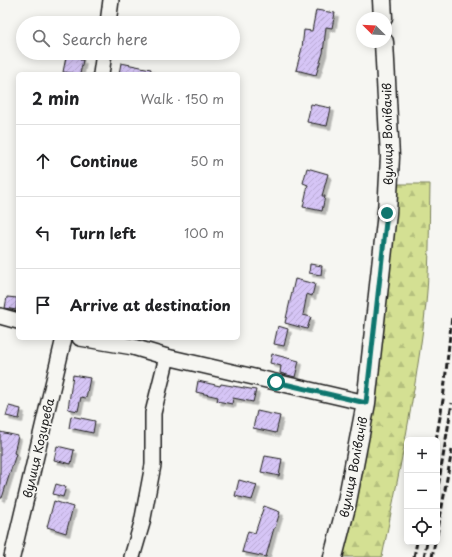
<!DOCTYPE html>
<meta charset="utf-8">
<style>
body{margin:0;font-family:"Playpen Sans",sans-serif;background:#f2f2f2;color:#202124}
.controls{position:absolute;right:12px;bottom:12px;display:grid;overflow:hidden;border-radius:6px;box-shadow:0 2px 10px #0003}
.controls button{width:36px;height:36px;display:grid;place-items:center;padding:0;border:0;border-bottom:1px solid #e0e0e0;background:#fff;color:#202124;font:20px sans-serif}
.compass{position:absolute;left:356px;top:12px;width:36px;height:36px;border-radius:50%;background:#fff;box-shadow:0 2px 10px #0003;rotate:294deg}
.stop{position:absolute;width:12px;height:12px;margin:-9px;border:3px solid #0f766e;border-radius:50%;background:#fff}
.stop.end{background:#0f766e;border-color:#fff;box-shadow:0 1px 4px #0008}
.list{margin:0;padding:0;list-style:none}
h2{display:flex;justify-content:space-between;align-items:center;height:52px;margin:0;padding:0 16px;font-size:17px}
h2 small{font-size:13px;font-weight:400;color:#757577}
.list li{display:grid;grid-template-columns:26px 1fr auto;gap:12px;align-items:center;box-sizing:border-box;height:72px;padding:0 16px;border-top:1px solid #e0e0e0}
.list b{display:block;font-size:15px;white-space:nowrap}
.list em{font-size:13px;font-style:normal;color:#757577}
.icon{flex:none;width:22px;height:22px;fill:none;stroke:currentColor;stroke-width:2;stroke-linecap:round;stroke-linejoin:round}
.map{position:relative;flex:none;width:452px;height:557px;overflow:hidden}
.search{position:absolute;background:#fff;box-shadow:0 2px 10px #0003;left:16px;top:16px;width:224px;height:44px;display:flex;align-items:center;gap:10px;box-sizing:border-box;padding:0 14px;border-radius:22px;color:#757577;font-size:15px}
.panel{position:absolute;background:#fff;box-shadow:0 2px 10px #0003;left:16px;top:72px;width:224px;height:268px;border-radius:6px}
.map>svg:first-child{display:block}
.forest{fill:url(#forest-firs);stroke:#787e58}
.building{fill:url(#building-hatch);stroke:#1c1c1c;filter:url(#shadow)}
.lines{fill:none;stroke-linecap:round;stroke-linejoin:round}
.minor-casing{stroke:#1c1c1c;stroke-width:18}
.tertiary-casing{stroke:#1c1c1c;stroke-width:21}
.minor{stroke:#f6f6f2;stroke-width:15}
.tertiary{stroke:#f6f6f2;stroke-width:18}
.rail{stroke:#1c1c1c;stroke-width:3;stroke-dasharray:6 3;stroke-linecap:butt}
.route{stroke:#0f766e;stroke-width:5}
.labels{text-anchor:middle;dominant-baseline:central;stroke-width:3.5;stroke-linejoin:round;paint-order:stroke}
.street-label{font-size:12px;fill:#1c1c1c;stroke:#f6f6f2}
</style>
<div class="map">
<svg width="452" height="557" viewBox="0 0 452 557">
<defs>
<pattern id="forest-firs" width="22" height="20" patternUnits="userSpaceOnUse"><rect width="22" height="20" fill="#d4e093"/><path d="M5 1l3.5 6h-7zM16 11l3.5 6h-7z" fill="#b5c07e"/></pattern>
<pattern id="building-hatch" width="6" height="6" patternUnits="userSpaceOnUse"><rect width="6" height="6" fill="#d6c5f6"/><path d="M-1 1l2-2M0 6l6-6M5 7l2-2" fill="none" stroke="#b7a9d2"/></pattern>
<filter id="shadow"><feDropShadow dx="3.5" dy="3.5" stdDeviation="0" flood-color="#0004"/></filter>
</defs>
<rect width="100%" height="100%" fill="#f6f6f2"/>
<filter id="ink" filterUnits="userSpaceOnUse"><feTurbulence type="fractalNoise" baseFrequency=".025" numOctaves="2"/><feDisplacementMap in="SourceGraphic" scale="8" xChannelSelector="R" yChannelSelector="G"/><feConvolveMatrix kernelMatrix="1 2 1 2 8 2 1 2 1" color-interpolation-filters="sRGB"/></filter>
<g filter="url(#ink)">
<path class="forest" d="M 393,184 L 430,184 C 429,229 430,276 424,321 C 414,400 398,479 382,557 L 336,557 Z"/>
<g class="building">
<polygon points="316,10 335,13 332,28 326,27 323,53 316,75 296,70 302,48 304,30 312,31"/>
<polygon points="69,53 81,53 80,60 83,60 80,74 63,72 66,57 68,57"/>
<polygon points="121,63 151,69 150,74 119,74"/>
<polygon points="311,104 331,108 327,126 307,122"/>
<polygon points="307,168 328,174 322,196 325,196 322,211 303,207 308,185 303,183"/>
<polygon points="310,264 322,266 321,275 309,273"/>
<polygon points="295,279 315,284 312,296 307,294 303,315 311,317 307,329 285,323"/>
<polygon points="7,297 17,298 16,310 5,308"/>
<polygon points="278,326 288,329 284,346 274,344"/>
<polygon points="272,354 299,361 295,377 280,373 281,366 270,363"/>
<polygon points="73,375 90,378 86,398 81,397 78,411 68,409"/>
<polygon points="198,381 220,386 221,384 256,390 253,402 233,398 232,404 217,401 218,397 196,392"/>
<polygon points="9,406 21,409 19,419 6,416"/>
<polygon points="257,411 280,416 276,433 253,428"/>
<polygon points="71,416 95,421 93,433 69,428"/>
<polygon points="0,432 18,436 14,453 16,454 2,498 0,498"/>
<polygon points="57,446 74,450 71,464 54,460"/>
<polygon points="265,456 282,459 279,476 261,472"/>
<polygon points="239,480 257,485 252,500 235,496"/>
<polygon points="56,484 66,487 63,497 53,494"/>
<polygon points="54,501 73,507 66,533 47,527"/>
<polygon points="264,506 280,512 275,528 274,528 266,557 242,552 248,531 255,533"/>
</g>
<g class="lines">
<defs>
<g id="minor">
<polyline points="108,23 111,0"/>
<polyline points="101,74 104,53"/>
<polyline points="0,316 18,321"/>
<polyline points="80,338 133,347 167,357 366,403"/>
<polyline points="12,557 64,338"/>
<polyline points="132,557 142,523 153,465 153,413 167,357"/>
</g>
<g id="tertiary">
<polyline points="382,0 383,18"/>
<polyline points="333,557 346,507 366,403 387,213 390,157 384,42"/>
</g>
</defs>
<use href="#minor" class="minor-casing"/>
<use href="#tertiary" class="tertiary-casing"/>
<use href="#minor" class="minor"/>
<use href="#tertiary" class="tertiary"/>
<g class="rail">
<polyline points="436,440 443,400 452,316"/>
<polyline points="437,493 452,403"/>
<polyline points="437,535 452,450"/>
<polyline points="414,557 417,542"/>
<polyline points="424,557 427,542"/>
<polyline points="432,557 435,542"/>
</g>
</g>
</g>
<g class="lines" filter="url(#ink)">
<polyline class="route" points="276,382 366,403 387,213"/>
</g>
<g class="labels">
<g class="street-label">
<text transform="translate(387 134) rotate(-91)">вулиця Волівачів</text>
<text transform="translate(38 448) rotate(-77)">вулиця Козирева</text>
<text transform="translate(353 467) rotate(-79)">вулиця Волівачів</text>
</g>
</g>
</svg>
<div class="controls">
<button>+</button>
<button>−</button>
<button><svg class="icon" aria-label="locate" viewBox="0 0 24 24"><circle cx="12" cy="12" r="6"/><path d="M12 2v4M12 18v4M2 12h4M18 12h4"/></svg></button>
</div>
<svg class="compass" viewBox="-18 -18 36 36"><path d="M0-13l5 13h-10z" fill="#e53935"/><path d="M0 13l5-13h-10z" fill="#757577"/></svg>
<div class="stop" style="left:276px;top:382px"></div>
<div class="stop end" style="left:387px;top:213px"></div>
<div class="search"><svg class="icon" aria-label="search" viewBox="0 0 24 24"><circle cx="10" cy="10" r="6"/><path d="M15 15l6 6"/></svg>Search here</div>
<section class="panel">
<h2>2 min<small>Walk · 150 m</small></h2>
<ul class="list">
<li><svg class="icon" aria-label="ahead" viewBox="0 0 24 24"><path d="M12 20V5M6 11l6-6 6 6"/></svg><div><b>Continue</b></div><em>50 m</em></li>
<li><svg class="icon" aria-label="left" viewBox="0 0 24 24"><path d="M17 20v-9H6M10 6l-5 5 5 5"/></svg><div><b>Turn left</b></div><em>100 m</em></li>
<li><svg class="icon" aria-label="arrive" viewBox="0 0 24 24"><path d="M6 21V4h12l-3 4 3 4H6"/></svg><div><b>Arrive at destination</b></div></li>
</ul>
</section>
</div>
